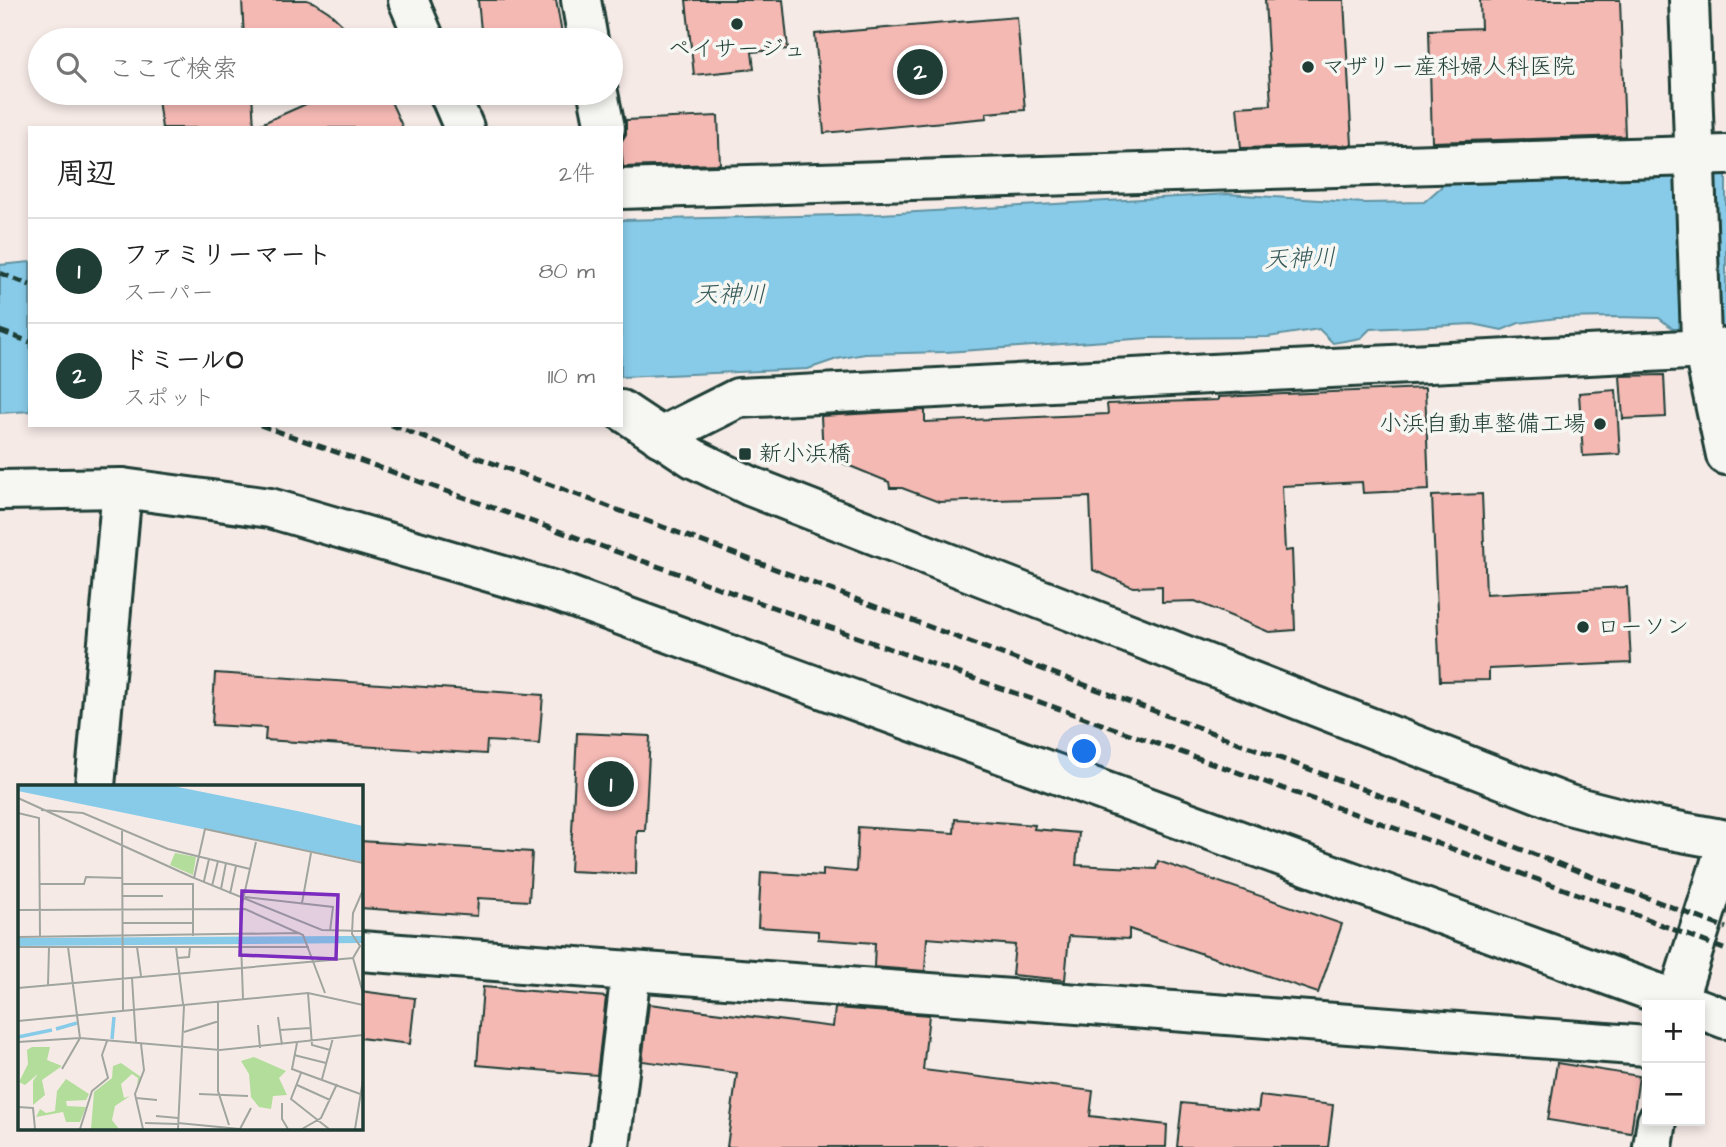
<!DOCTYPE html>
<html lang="ja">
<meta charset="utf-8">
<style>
body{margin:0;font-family:"Architects Daughter","Klee One",sans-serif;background:#f6f6f6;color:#222}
.controls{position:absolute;right:21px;bottom:21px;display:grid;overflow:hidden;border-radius:0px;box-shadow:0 4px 10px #0003}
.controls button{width:63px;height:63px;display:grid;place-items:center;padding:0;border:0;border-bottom:2px solid #e0e0e0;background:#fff;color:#222;font:35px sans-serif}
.you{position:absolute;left:1085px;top:752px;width:24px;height:24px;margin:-18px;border:5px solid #fff;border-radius:50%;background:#1a73e8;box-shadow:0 0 0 10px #1a73e833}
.badge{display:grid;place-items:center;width:46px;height:46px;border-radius:50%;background:#1f3d34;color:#fff;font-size:23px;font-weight:700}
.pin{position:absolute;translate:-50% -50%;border:4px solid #fff;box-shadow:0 2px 7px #0006}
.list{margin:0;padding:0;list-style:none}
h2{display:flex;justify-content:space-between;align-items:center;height:91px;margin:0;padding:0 28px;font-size:30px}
h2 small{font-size:23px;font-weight:400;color:#767676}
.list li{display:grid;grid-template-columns:46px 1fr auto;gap:21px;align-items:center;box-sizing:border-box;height:105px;padding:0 28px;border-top:2px solid #e0e0e0}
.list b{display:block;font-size:26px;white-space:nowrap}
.list p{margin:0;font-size:23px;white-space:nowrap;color:#767676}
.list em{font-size:23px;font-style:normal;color:#767676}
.icon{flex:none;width:38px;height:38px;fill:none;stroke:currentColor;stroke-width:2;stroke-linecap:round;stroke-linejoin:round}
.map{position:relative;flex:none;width:1726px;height:1147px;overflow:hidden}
.search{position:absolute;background:#fff;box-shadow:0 4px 10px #0003;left:28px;top:28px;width:595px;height:77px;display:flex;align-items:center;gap:18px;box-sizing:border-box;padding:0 24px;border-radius:38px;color:#767676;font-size:26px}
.panel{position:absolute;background:#fff;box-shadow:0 4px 10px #0003;left:28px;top:126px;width:595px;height:301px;border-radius:0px}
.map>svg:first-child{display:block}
.water{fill:#88cbe9;stroke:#5e92a1;stroke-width:2}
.building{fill:#f5b9b4;stroke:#1f3d34;stroke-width:2}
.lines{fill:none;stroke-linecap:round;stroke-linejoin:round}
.minor-casing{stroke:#1f3d34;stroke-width:44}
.minor{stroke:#f6f6f2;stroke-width:38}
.rail{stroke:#1f3d34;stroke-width:5;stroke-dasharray:10 5;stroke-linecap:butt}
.poi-dot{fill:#1f3d34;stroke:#f6f6f2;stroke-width:2.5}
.labels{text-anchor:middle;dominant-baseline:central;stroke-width:7;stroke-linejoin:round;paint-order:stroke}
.poi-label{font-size:23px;fill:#1f3d34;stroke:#f6f6f2;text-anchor:start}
.water-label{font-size:24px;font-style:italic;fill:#345958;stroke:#f6f6f2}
.inset-river{fill:none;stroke:#88cbe9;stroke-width:3.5}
.inset-road{fill:none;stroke:#a0a59f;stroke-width:2}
.view{fill:#7b2cbf;fill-opacity:0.15;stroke:#7b2cbf;stroke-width:3.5}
.inset-edge{fill:none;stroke:#1f3d34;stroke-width:3.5}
</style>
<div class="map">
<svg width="1726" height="1147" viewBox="0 0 1726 1147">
<rect width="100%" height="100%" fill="#f6eae6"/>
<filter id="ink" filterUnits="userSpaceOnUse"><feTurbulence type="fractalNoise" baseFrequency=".0143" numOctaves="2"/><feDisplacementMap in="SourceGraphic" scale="14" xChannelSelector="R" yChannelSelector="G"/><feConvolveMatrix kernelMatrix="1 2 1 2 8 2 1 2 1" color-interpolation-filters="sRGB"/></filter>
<g filter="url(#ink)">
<g class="water">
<polygon points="1726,168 1726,329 1677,332 1659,318 1614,317 1557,318 1519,323 1502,330 1473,324 1370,329 1361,338 1333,343 1319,329 1268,337 1149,338 946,352 865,354 837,359 808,369 621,377 621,220 881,214 1228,194 1365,203 1424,202 1448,181"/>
<polygon points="30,262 30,411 0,413 0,265"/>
</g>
<g class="building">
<polygon points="242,0 307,0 315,3 329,12 358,40 244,40"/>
<polygon points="478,0 556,0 563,40 482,40"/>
<polygon points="686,0 783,0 788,49 752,52 754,69 694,75"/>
<polygon points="1265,0 1344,0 1352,145 1241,148 1237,107 1271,105"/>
<polygon points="1480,0 1620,0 1625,136 1432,142 1429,30 1481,28"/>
<polygon points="1017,17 1025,110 986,113 987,118 824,133 815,34"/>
<polygon points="157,93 252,93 254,127 331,93 387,93 403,128 162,128"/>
<polygon points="718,116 720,164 623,167 621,142 626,134 626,120"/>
<polygon points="1664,375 1666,417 1623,419 1620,376"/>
<polygon points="1425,388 1429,490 1363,493 1362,482 1282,486 1285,551 1292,550 1295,630 1269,632 1195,601 1162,602 1162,586 1133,587 1093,570 1090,497 939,502 902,488 890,488 889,482 823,455 821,416 925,410 925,422 1108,414 1107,404 1218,400 1218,397"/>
<polygon points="1616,390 1620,454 1583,456 1579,393"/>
<polygon points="1482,494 1486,594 1627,587 1631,663 1489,669 1489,680 1440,681 1432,496"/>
<polygon points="215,673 543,695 539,744 487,741 486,754 265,740 266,728 212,725"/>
<polygon points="577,733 650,736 645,831 637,831 636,874 570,871"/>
<polygon points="955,819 1035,825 1034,829 1079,833 1076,865 1156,869 1158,861 1342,924 1318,993 1129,929 1129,939 1069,936 1065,980 1012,975 1015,945 927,938 925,971 874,967 875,943 818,939 818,931 758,927 761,872 823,876 823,869 856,872 858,827 954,833"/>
<polygon points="360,841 532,852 529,901 478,898 477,916 360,908"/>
<polygon points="483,987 606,997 597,1075 477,1065"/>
<polygon points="360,991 415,998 410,1044 360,1038"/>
<polygon points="649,1004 833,1027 835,1008 929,1015 923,1070 1093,1091 1090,1116 1167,1125 1166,1147 727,1147 737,1073 642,1061"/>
<polygon points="1557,1063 1639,1076 1631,1133 1548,1120"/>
<polygon points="1260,1096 1333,1105 1328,1147 1177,1147 1182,1103 1258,1111"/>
</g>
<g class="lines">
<defs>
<g id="minor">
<polyline points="408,0 425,40"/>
<polyline points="581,0 588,40"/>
<polyline points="1689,0 1701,338 1726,455"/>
<polyline points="449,93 464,128"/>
<polyline points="598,93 605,128"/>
<polyline points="621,189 1726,155"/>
<polyline points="621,410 693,458 750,486 1569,805 1655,827 1726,840"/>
<polyline points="660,437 738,398 1726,348"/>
<polyline points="0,490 122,488 270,508 555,591 1690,1005"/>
<polyline points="95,786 122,488"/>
<polyline points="360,951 1647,1046"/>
<polyline points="1676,1005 1726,846"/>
<polyline points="1700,1009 1726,1019"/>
<polyline points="610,1147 631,972"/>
<polyline points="1653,1147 1657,1121"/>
</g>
</defs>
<use href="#minor" class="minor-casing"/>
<use href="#minor" class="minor"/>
<g class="rail">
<polyline points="0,273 30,285"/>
<polyline points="0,331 30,342"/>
<polyline points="260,425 1372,820 1639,916 1726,950"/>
<polyline points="391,425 1429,814 1726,928"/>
</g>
</g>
</g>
<g class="poi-dot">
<circle cx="737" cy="24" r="7"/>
<circle cx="1308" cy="67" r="7"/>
<circle cx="1600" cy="424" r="7"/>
<rect x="738" y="447" width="14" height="14" rx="3.5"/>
<circle cx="1583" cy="627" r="7"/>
</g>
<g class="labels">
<g class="poi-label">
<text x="737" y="49" text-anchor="middle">ペイサージュ</text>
<text x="1322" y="67">マザリー産科婦人科医院</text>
<text x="1586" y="424" text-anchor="end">小浜自動車整備工場</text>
<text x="759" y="454">新小浜橋</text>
<text x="1597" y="627">ローソン</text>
</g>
<g class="water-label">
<text transform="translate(1300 259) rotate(-2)">天神川</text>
<text x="730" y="295">天神川</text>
</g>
</g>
<g transform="translate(18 785)">
<rect width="345" height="345" fill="#f6eae6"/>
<path d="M 157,68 L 178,72 L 175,90 L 152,80 ZM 14,262 L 32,262 L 29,275 L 44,281 L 24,295 L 27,310 L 15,320 L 15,296 L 20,289 L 7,300 L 1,297 L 10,279 L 9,265 ZM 236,272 L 268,286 L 261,293 L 269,310 L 255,311 L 253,324 L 241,322 L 233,312 L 231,289 L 223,276 ZM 103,278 L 123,292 L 119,301 L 120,293 L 114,289 L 103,299 L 106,313 L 112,311 L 97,321 L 94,335 L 101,344 L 73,344 L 76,307 L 94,293 L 95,281 ZM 48,294 L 71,309 L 68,315 L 48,316 L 49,321 L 68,322 L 62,337 L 48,337 L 45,327 L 18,332 L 22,324 L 28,328 L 37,326 L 39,306 Z" fill="#b2dd9b"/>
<path d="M 0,1 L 155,1 L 284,27 L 345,41 L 345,77 L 0,6 ZM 332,151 L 345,151 L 345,158 L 0,161 L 0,153 Z" fill="#88cbe9"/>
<path class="inset-river" d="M 38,244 L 59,238M 0,252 L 34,245M 94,254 L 96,232"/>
<path class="inset-road" d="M 0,13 L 176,93M 23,25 L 65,28 L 150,64 L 232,84M 0,28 L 21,33 L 22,152M 104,46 L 105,226M 345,78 L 187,44 L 176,93 L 304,145 L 345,146M 186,96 L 191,74M 22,99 L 66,99 L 68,92 L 105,93M 105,99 L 175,99 L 175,151M 194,101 L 200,76M 203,104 L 208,78M 212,109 L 218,81M 105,111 L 145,111M 227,112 L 315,122 L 312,146M 284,118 L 293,68M 0,125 L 227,124 L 285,150 L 307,208M 105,138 L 175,138M 0,152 L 282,148M 0,162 L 291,162M 119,162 L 123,191M 158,162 L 165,219M 159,173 L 171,172 L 172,162M 335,173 L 345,208M 114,193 L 118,257M 30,200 L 31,162M 0,203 L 335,173 L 342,161 L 334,149 L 335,128 L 345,105M 290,208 L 294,260 L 312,265M 225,214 L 222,128 L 238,57M 200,217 L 200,306 L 211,340M 260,232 L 264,260M 0,236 L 290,208 L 345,220M 240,240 L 242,263M 262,245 L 292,243M 166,247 L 201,236M 0,257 L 62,253 L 202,265 L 345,250M 279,258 L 274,284 L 345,310M 123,259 L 126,285 L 117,309 L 125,344M 276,270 L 308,278M 44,284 L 62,253 L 50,162M 283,288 L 273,314 L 311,344M 304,294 L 315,253M 279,300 L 312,315M 181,309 L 230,311M 118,313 L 139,315M 264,318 L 264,334 L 270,344M 0,322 L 15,323 L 17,344M 138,331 L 160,333M 127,338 L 160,339M 160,338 L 222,344M 62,344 L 74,306 L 90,293 L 84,270 L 89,256M 160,344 L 166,221M 222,344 L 233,323M 284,344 L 303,333 L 319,299M 337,344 L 345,295"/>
<path class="view" d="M 224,106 L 320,110 L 318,174 L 222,170 Z"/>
<rect width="345" height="345" class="inset-edge"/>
</g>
</svg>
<div class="controls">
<button>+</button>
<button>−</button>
</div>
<div class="you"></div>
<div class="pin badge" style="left:611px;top:784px">1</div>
<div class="pin badge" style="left:920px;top:72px">2</div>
<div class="search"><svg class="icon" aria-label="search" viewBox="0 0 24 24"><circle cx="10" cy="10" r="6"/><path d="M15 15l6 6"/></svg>ここで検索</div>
<section class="panel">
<h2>周辺<small>2件</small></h2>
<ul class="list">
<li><span class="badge">1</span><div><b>ファミリーマート</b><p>スーパー</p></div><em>80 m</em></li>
<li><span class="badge">2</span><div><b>ドミールO</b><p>スポット</p></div><em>110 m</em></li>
</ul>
</section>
</div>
